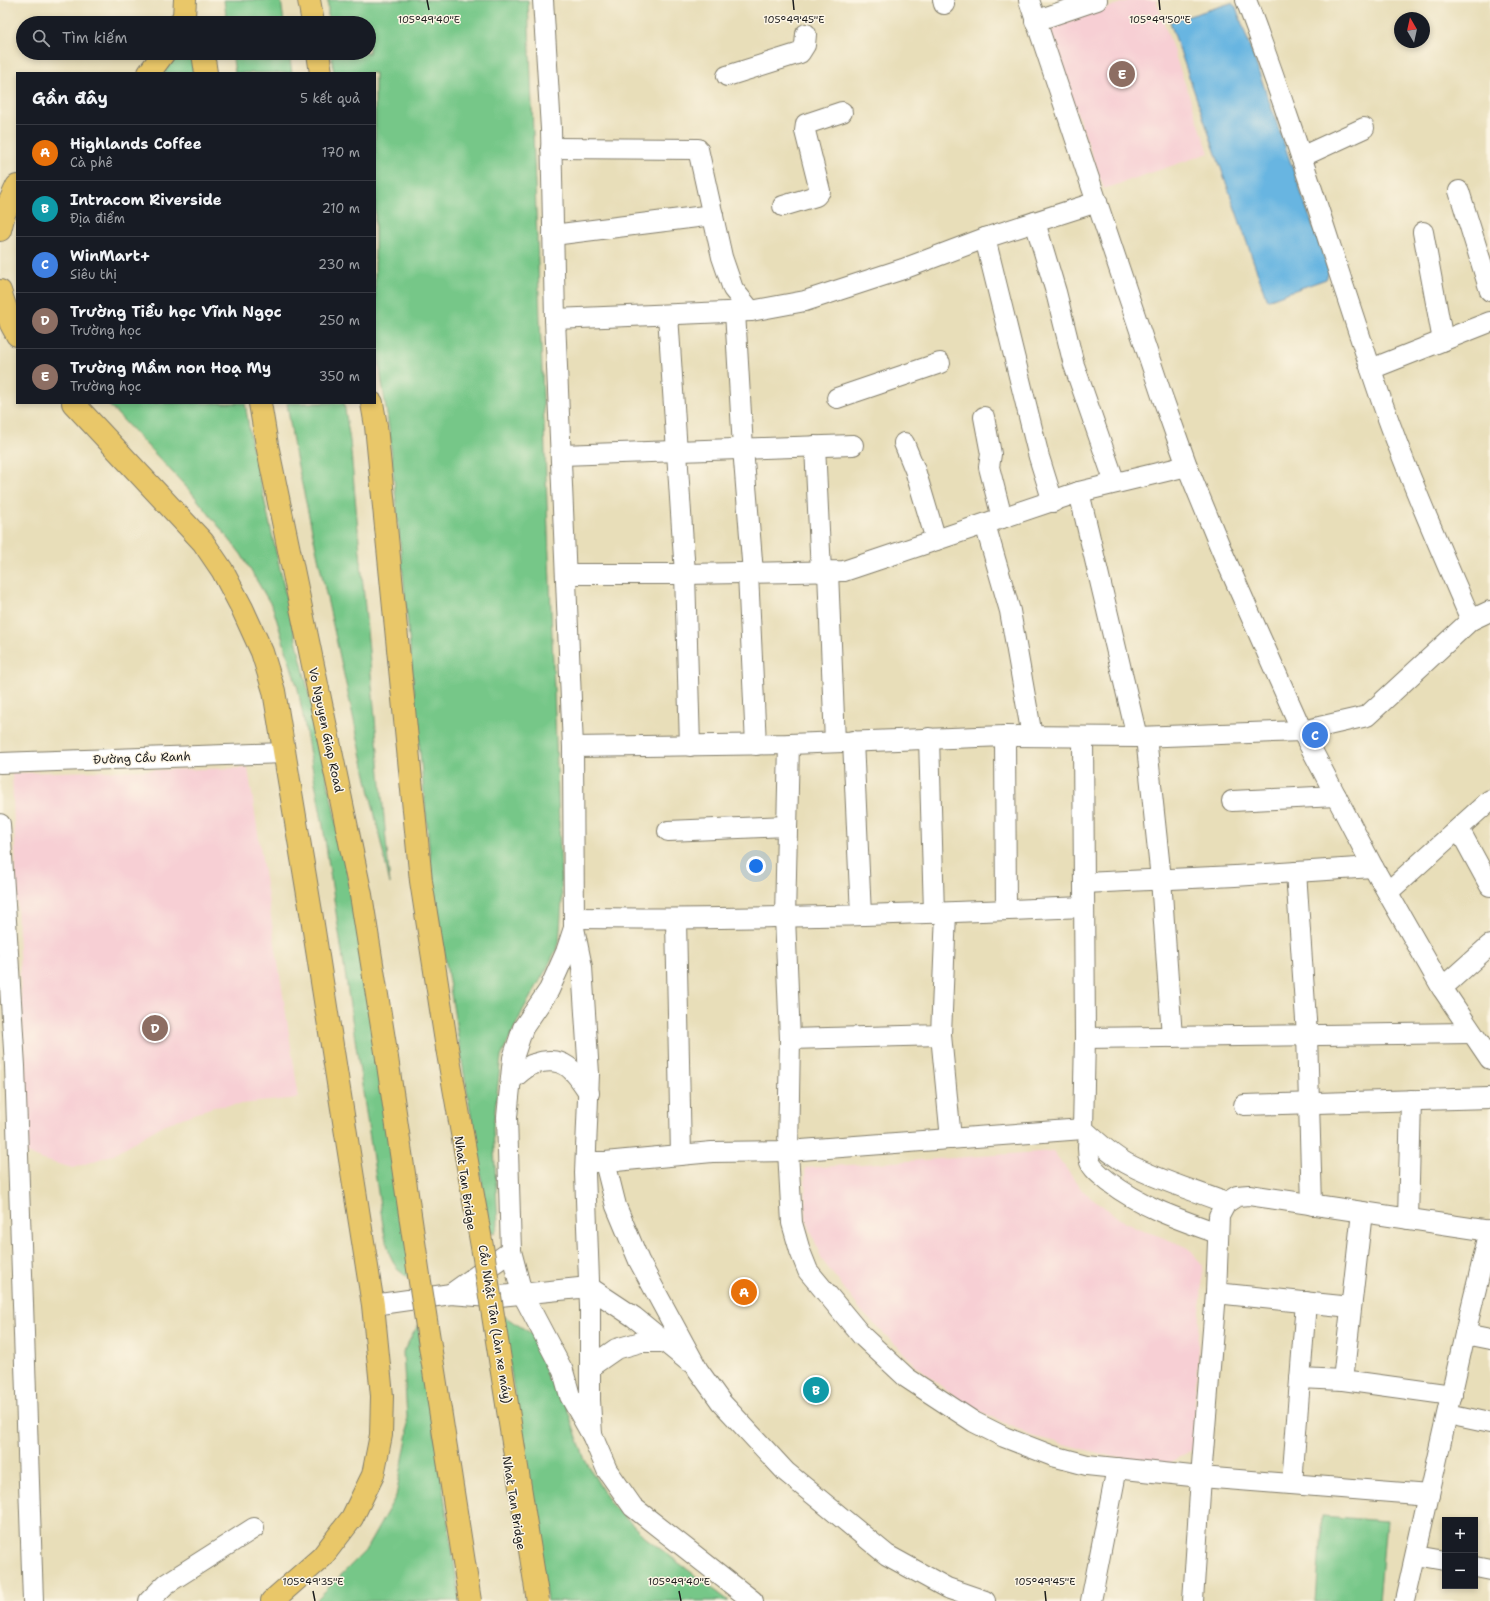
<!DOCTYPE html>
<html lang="vi">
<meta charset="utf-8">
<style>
body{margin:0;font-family:"Shantell Sans",sans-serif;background:#20242c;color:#f1f3f6}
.controls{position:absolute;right:12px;bottom:12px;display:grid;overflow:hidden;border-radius:0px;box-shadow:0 2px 6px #0003}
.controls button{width:36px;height:36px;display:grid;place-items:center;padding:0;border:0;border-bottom:1px solid #363941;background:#171b24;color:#f1f3f6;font:20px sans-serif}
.compass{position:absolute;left:1394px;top:12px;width:36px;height:36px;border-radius:50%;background:#171b24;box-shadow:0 2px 6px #0003;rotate:351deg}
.you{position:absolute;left:756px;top:866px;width:14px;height:14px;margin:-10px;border:3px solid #fff;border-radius:50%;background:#1a73e8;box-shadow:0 0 0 6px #1a73e833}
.badge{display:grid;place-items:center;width:26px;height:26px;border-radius:50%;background:#7c3aed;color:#fff;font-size:13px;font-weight:700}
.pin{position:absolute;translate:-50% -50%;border:2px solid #fff;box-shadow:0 1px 4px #0006}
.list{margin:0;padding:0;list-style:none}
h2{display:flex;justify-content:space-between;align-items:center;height:52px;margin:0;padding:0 16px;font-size:17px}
h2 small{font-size:13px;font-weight:400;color:#9ea1a6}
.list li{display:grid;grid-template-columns:26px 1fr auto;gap:12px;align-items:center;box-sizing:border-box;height:56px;padding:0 16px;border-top:1px solid #363941}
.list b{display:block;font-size:15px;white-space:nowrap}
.list p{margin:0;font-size:13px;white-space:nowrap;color:#9ea1a6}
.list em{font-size:13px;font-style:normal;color:#9ea1a6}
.icon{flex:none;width:22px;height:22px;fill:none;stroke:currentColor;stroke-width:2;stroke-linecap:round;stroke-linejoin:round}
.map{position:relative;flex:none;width:1490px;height:1601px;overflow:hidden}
.search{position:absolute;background:#171b24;box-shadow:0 2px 6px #0003;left:16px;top:16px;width:360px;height:44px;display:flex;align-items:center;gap:10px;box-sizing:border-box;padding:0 14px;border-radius:22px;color:#9ea1a6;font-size:15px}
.panel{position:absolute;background:#171b24;box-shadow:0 2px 6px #0003;left:16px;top:72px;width:360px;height:332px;border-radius:0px}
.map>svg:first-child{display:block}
.built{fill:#f7cfd4}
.green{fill:#76c788;stroke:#497252}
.water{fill:#67b5e1;stroke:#42687e}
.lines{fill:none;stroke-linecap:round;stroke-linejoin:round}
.minor-casing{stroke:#827d6a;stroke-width:22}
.highway-casing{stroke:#827d6a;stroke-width:24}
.minor{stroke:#fff;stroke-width:20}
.highway{stroke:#e9c769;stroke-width:22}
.highway-bridge-casing{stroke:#827d6a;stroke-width:24;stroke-linecap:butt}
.highway-bridge{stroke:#e9c769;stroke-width:22}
.ticks{fill:none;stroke:#1c1c1c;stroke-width:1.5}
.labels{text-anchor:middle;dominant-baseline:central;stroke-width:3;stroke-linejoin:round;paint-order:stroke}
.street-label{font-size:12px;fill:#1c1c1c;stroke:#fcf5e5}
.ticks-label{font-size:10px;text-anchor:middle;fill:#1c1c1c;stroke:#fcf5e5;stroke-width:3;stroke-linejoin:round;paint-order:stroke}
</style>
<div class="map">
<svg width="1490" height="1601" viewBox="0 0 1490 1601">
<rect width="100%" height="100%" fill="#fcf5e5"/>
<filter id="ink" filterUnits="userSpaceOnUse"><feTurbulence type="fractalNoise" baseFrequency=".025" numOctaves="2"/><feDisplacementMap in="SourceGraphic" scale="8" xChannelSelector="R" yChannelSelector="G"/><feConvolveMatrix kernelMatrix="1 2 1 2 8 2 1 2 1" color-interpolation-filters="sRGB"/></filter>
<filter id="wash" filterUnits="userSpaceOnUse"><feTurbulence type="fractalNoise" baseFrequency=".012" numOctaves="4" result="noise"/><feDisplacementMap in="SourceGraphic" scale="16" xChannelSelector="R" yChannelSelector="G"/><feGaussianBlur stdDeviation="0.9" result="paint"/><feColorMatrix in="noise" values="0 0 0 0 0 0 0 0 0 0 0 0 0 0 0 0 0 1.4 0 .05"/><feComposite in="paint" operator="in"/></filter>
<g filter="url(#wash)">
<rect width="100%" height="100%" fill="#e8deb9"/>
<g class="built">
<polygon points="1130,0 1156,0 1209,153 1104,189 1047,29"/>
<polygon points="248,768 299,1098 213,1107 163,1125 112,1155 73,1168 43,1160 27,1153 12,773"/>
<polygon points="1053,1151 1082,1190 1125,1223 1187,1247 1203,1265 1192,1450 1167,1464 1114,1457 1032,1436 965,1404 919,1368 863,1313 822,1260 806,1218 805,1168"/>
</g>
<g class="green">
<polygon points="224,0 281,0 284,23 227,23"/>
<polygon points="328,0 528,0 562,901 559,944 546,970 523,1010 501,1057 493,1128 498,1225 495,1233 490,1231 432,878 389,428 375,338 375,73 334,73 331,53 369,53 369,23 328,23"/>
<polygon points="179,53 192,53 194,73 163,73"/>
<polygon points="232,53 289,53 292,73 235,73"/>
<polygon points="107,403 245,403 251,441 288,605 307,685 387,1058 411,1280 397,1269 390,1255 384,1232 323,826 298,689 273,608 241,554 192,493"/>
<polygon points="287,403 344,403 350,441 390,884 294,448"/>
<polygon points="502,1315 534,1335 563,1397 585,1460 610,1503 646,1538 729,1601 547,1601"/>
<polygon points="418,1325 460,1601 315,1601 365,1551 396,1496 408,1433 403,1352"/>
<polygon points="1322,1516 1386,1521 1379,1601 1316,1601"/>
</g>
<polygon class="water" points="1231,3 1236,7 1329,272 1326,279 1267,300 1170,22"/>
</g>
<g filter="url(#ink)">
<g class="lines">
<defs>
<g id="minor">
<polyline points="543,0 551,129 555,319 573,747 574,928 582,967 589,1074 585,1173 590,1307 590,1400 592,1435"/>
<polyline points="943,0 944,4"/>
<polyline points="1029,0 1162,396 1187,466 1221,549 1302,731 1336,796 1373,867 1442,988 1490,1059"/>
<path d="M 1246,0 C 1296,132 1336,268 1382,402 C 1408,476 1440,548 1471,620"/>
<polyline points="1035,21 1097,0"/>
<polyline points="727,76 800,53 805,45 806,34"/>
<polyline points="551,148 698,149 722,257 733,289 751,311"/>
<polyline points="1301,157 1364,128"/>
<polyline points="1459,191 1490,291"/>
<polyline points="783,206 816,196 820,191 805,131 806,124 842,112"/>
<polyline points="1035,222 1056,292 1074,365 1115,483"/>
<polyline points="1423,232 1443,341"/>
<polyline points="553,235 713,215"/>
<polyline points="985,238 1039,457 1053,502"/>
<polyline points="735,312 743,448 753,573"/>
<polyline points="668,315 685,574 690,746"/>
<polyline points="555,319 751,311 805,301 903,269 985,238 1097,202"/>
<polyline points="1371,369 1490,322"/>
<polyline points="837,398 940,363"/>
<polyline points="984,417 991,454 989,467 1002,518"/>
<polyline points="904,443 915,470 936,540"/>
<polyline points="815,446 821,572"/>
<polyline points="561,455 853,445"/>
<polyline points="1079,492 1137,737"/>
<polyline points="985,524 1010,611 1032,736"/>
<polyline points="828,572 835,742"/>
<polyline points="748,573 756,745"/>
<polyline points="566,574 685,574 844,571 1079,492 1187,466"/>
<polyline points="1005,736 1006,910"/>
<path d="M 1083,737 L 1085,1038 L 1083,1129 C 1096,1141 1110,1154 1126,1163 C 1157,1180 1193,1190 1226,1203"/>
<polyline points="1146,737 1161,879 1172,1037"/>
<polyline points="929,738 934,913"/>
<polyline points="853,741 861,915"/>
<polyline points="789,744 785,917 790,1039 788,1151 792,1223 800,1251 808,1271 862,1336 907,1378 974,1422 1004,1437 1053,1456 1087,1465 1201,1477 1429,1495"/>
<polyline points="573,747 789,744 1005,736 1137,737 1302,731 1367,716 1471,620 1490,611"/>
<polyline points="0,763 285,753"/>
<polyline points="1232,801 1336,796"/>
<polyline points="0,824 15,1066 33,1601"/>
<polyline points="1459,829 1490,886"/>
<polyline points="668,831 787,826"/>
<polyline points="1296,872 1307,1035 1312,1205"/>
<polyline points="1084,883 1235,876 1373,867"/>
<polyline points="1388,892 1490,800"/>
<path d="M 574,918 C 744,920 914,914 1084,907"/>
<polyline points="676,920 681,1155"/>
<polyline points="574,928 566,952 549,990 523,1028 513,1058 507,1117 511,1251 522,1293 563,1371 570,1396 592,1435 607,1470 633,1507 753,1601"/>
<polyline points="1442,988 1490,945"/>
<polyline points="941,1035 951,1139"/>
<polyline points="1085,1038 1471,1033"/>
<polyline points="790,1039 941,1035 946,913"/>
<path d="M 511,1080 C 518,1075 526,1066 534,1064 C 564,1054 575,1071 589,1093"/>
<polyline points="1244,1105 1490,1098"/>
<path d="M 1089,1135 C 1088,1144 1087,1153 1090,1162 C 1093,1170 1103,1177 1109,1182 C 1142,1207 1178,1219 1217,1233"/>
<polyline points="592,1162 605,1162 712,1152 788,1151 1083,1129"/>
<polyline points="605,1162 616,1206 639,1261 698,1370 721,1402 786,1472 887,1555 947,1588 985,1601"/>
<polyline points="1362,1212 1343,1380 1452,1395"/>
<polyline points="1408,1219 1411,1100"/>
<polyline points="1216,1293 1351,1307"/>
<polyline points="451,1294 511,1251"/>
<polyline points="373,1305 451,1294 490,1297 589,1287 634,1317 688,1361"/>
<polyline points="1465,1334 1490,1339"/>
<polyline points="590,1367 616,1349 641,1342 665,1342"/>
<polyline points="1300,1378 1343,1380"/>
<polyline points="1448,1414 1490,1423"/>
<polyline points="1292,1484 1306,1302"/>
<polyline points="1417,1556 1445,1561"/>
<polyline points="1475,1567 1490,1570"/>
<polyline points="149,1601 166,1584 254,1528"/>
<polyline points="1091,1601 1117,1468"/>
<polyline points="1193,1601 1201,1477 1216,1293 1219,1216 1226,1203 1237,1196 1249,1195 1490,1231"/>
<polyline points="1405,1601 1465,1334 1490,1230"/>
</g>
<g id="highway">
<polyline points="309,0 313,23"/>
<polyline points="180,23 184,16 185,0"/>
<polyline points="203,53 206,73"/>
<polyline points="318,53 321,73"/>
<polyline points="149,73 164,53"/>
<polyline points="0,230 4,214 17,186"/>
<polyline points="0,291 11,324 17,335"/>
<polyline points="73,403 203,542 222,570 242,608 262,652 274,691 311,912 373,1305 382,1396 381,1435 373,1475 352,1518 322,1557 272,1601"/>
<polyline points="260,403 267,445 361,895 387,1058"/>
<polyline points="372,403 376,426 421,881 447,1048"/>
</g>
</defs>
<use href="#minor" class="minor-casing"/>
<use href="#highway" class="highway-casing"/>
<use href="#minor" class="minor"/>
<use href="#highway" class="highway"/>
<defs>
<g id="highway-bridge">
<polyline points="447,1048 484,1258 538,1601"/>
<polyline points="387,1058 418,1269 470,1601"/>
</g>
</defs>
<use href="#highway-bridge" class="highway-bridge-casing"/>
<use href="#highway-bridge" class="highway-bridge"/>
</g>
</g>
<path class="ticks" d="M 427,0 L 429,10M 793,0 L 794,10M 1159,0 L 1160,10M 313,1591 L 315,1601M 679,1591 L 681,1601M 1045,1591 L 1046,1601"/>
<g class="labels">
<g class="street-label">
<text transform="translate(326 730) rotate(78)">Vo Nguyen Giap Road</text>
<text transform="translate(142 758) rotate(-2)">Đường Cầu Ranh</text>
<text transform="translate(465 1183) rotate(82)">Nhat Tan Bridge</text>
<text transform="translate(495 1324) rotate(81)">Cầu Nhật Tân (Làn xe máy)</text>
<text transform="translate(514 1503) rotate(81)">Nhat Tan Bridge</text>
</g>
</g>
<g class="ticks-label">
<text x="429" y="23">105°49'40"E</text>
<text x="794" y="23">105°49'45"E</text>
<text x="1160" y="23">105°49'50"E</text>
<text x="313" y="1585">105°49'35"E</text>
<text x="679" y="1585">105°49'40"E</text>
<text x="1045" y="1585">105°49'45"E</text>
</g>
</svg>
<div class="controls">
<button>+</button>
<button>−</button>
</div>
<svg class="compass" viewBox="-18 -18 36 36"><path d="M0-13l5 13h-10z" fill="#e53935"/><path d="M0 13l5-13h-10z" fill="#9ea1a6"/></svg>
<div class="you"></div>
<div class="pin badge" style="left:744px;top:1292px;background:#e8710a">A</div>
<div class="pin badge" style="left:816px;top:1390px;background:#0f9aa8">B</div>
<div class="pin badge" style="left:1315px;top:735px;background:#3f7fe0">C</div>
<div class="pin badge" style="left:155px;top:1028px;background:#8d6e63">D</div>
<div class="pin badge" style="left:1122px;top:74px;background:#8d6e63">E</div>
<div class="search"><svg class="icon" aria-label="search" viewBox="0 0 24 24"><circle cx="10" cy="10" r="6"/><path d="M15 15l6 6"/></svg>Tìm kiếm</div>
<section class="panel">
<h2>Gần đây<small>5 kết quả</small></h2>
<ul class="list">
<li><span class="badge" style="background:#e8710a">A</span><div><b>Highlands Coffee</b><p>Cà phê</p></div><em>170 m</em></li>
<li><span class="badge" style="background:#0f9aa8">B</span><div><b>Intracom Riverside</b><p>Địa điểm</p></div><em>210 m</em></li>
<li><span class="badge" style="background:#3f7fe0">C</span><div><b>WinMart+</b><p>Siêu thị</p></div><em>230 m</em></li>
<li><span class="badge" style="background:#8d6e63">D</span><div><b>Trường Tiểu học Vĩnh Ngọc</b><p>Trường học</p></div><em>250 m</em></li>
<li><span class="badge" style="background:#8d6e63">E</span><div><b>Trường Mầm non Hoạ My</b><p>Trường học</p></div><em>350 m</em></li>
</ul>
</section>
</div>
